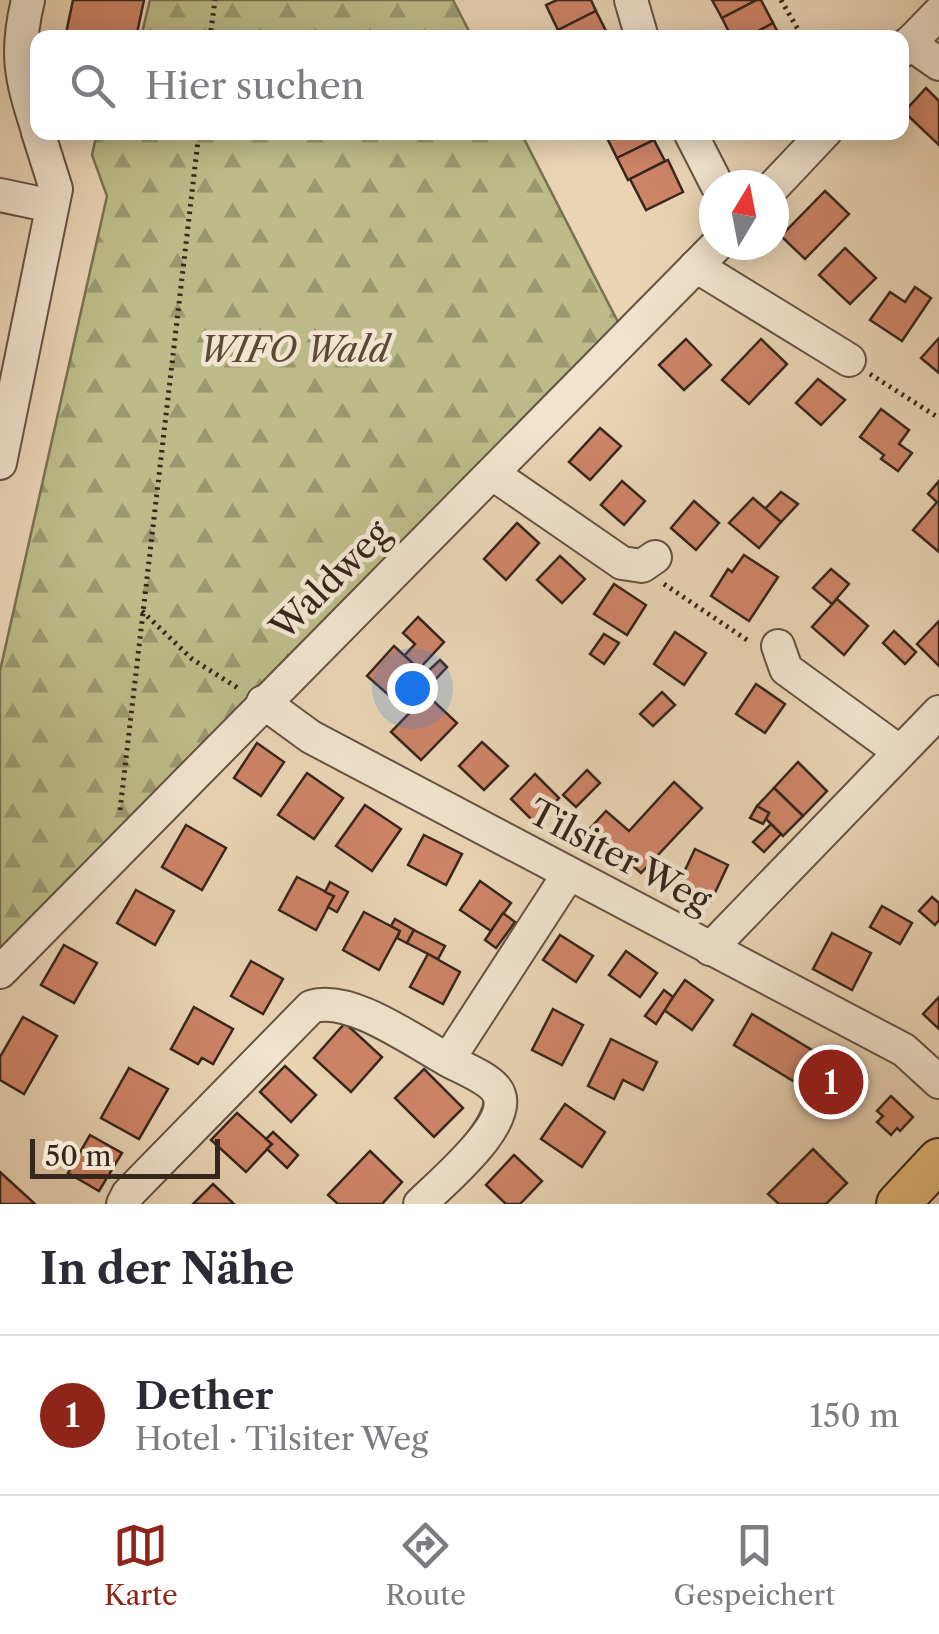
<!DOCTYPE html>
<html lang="de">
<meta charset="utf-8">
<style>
body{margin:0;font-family:"Libre Caslon Text",serif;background:#f7f7f7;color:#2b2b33}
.compass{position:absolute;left:699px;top:170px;width:90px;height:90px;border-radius:50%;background:#fff;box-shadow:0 5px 25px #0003;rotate:10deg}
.scale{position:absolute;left:30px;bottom:25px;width:190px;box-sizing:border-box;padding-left:10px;border:5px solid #37261b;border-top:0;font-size:28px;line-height:35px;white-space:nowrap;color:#37261b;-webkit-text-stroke:8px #f1e3ce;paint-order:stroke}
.you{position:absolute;left:412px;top:688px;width:35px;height:35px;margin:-25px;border:8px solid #fff;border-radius:50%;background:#1a73e8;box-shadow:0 0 0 15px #1a73e833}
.badge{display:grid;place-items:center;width:65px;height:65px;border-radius:50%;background:#8f2418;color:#fff;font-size:32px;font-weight:700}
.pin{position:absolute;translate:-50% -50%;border:5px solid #fff;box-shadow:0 2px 10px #0006}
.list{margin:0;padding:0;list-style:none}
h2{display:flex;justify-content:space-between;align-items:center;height:130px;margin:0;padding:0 40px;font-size:42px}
h2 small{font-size:32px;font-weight:400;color:#7c7c81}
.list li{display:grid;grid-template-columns:65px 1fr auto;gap:30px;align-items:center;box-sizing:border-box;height:160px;padding:0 40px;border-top:2px solid #e1e1e2}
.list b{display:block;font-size:38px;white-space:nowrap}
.list p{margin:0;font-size:32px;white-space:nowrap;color:#7c7c81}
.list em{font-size:32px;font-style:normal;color:#7c7c81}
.icon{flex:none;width:55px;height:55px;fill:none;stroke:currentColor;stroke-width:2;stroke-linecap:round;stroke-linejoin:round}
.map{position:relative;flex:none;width:939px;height:1204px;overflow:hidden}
.search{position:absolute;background:#fff;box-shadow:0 5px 25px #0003;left:30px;right:30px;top:30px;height:110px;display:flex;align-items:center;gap:25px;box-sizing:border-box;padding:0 35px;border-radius:20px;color:#7c7c81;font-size:38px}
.sheet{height:290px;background:#fff}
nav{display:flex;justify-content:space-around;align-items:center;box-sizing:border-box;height:140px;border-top:2px solid #e1e1e2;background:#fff;font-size:28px;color:#7c7c81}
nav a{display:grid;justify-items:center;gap:5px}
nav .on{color:#8f2418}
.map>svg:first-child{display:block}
.forest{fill:url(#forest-firs);stroke:#7a7052;stroke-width:2.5}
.building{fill:#ce8468;stroke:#37261b;stroke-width:2.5}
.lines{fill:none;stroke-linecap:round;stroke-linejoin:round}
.minor-casing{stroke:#645241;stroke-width:36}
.major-casing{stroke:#37261b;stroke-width:46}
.path{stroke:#37261b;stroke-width:5;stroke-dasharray:2.5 5;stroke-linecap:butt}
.minor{stroke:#f1e3ce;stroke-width:32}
.major{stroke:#e4ba7a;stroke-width:42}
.labels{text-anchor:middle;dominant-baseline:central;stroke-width:9;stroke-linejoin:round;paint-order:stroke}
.park-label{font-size:35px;font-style:italic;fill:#584b36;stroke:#f1e3ce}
.street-label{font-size:35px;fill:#37261b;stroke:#f1e3ce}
</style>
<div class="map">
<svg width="939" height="1204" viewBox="0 0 939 1204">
<defs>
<pattern id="forest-firs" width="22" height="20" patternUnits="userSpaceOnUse" patternTransform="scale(2.5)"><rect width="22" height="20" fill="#bcbb89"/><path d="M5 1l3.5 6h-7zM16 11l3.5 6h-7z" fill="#9a986f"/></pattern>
</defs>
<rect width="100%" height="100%" fill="#e9d4b4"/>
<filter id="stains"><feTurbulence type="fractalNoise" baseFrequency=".002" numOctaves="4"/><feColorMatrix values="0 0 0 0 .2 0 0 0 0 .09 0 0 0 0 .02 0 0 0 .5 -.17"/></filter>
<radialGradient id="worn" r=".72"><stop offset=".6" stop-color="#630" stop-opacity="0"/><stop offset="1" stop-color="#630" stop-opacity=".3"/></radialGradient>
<g class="forest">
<polygon points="150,0 453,0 472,37 141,37"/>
<polygon points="97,133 521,133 620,326 0,959 0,671 107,196 92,155"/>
</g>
<g class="building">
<polygon points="73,0 144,0 136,38 65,38"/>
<polygon points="557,0 591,0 596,11 558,30 546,5"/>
<polygon points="712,0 757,0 722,18"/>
<polygon points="757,0 761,0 773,23 746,38 732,38 722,18"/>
<polygon points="596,11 608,35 562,38 558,30"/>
<polygon points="773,23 781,38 746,38"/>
<polygon points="926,88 939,101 939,145 904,112"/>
<polygon points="612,132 651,132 654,140 617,158 606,136"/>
<polygon points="654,140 665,161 628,180 617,158"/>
<polygon points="668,160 683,192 646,210 630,179"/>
<polygon points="825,191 849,214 805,259 781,236"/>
<polygon points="845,248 876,278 850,304 819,275"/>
<polygon points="915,287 931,298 902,341 870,320 890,292 905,302"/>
<polygon points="939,338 939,373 921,358"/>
<polygon points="686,339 711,365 684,390 659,365"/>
<polygon points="761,339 787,364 749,404 722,380"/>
<polygon points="818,379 845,400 821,425 796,403"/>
<polygon points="881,409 909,430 899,444 912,453 898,471 881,459 884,455 860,437"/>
<polygon points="600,428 621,446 590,480 569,462"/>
<polygon points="622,481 645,501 624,525 601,505"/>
<polygon points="939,481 939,552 913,530 937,502 928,494"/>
<polygon points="781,492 798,504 781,522 765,509"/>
<polygon points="753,498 781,522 759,548 729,523"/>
<polygon points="694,501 719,523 696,550 671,528"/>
<polygon points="517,523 539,543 506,580 484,559"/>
<polygon points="744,555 778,577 749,621 711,596 728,569 732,572"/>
<polygon points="560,556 585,579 562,603 537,580"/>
<polygon points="831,569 849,584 832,604 813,588"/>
<polygon points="614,584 646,605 627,635 594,614"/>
<polygon points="837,599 868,626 844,655 812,627"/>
<polygon points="418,617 444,642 419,669 404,656 415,644 403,633"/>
<polygon points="939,621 939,666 917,644"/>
<polygon points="894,631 916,652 905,664 883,643"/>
<polygon points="675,632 706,653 684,685 654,664"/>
<polygon points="604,634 619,643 604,664 590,654"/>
<polygon points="394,646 419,669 392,698 367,676"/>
<polygon points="440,660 447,667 434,681 426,673"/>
<polygon points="756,684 785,704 765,733 736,714"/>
<polygon points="662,692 675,705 653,726 640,714"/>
<polygon points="427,695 457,723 421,760 391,732"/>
<polygon points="482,742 508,766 484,790 459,766"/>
<polygon points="257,743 284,762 261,796 234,778"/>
<polygon points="798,762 827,791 803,816 774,788"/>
<polygon points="587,770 600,783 576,807 563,795"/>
<polygon points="307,773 343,798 314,839 278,815"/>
<polygon points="535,774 559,798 535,823 511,799"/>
<polygon points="674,782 702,808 641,873 624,858 617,865 584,835 606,811 629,831"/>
<polygon points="774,788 803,816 783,836 766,819 769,813 757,806"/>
<polygon points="365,805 401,829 372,871 336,846"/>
<polygon points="757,806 769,813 763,824 750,818"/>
<polygon points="771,824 781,834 764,852 753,842"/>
<polygon points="186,825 226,848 202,890 162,867"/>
<polygon points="424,835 462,854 446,885 408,865"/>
<polygon points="695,849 728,865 711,901 678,885"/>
<polygon points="297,877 334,896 316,930 279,910"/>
<polygon points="480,881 511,903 491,931 460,910"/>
<polygon points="330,882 348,892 337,912 328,907 334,896 325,892"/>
<polygon points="136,890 174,911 155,945 117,923"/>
<polygon points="932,897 939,903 939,920 935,925 919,911"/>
<polygon points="882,906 912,923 900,944 870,927"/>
<polygon points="364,912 400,931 379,970 343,950"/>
<polygon points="503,913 515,922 496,948 485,940"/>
<polygon points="395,919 414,930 407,943 397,938 400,931 391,926"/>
<polygon points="414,930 445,946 438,959 407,943"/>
<polygon points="832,933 871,953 852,990 813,969"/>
<polygon points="560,935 593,956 576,982 543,960"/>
<polygon points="64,945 97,963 74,1003 41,985"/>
<polygon points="626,951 657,973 640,997 609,975"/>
<polygon points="428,954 460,972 443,1004 410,987"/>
<polygon points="251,961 283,979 263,1014 231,996"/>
<polygon points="685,980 713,1000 692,1030 664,1010"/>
<polygon points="664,990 673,997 656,1024 645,1016"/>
<polygon points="939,997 939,1029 923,1014"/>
<polygon points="194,1007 233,1029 213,1064 202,1058 198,1064 171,1049"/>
<polygon points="553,1009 583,1025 562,1065 532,1050"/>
<polygon points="752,1014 817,1053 798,1084 734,1045"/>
<polygon points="23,1017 57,1036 24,1094 0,1080 0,1057"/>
<polygon points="345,1023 382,1057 351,1092 314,1058"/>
<polygon points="611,1039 657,1062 643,1090 623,1080 614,1099 588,1086"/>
<polygon points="817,1053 863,1081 844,1112 798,1084"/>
<polygon points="285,1066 316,1095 291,1122 260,1092"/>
<polygon points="129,1068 168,1089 139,1139 101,1118"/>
<polygon points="424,1069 463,1108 434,1137 395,1098"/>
<polygon points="891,1096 913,1117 900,1131 897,1128 891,1135 877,1122 883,1116 877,1111"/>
<polygon points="565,1104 605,1132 582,1167 541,1139"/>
<polygon points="237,1113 272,1144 246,1172 211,1140"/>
<polygon points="273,1132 298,1155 287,1168 267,1149 272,1144 266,1139"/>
<polygon points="90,1135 122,1153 99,1191 68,1173"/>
<polygon points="813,1149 847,1183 826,1204 779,1204 768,1194"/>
<polygon points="370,1151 402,1182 382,1204 338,1204 328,1195"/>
<polygon points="514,1155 542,1181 520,1204 506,1204 486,1185"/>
<polygon points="0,1172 35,1204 0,1204"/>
<polygon points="213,1184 234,1204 193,1204"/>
</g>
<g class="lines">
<defs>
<g id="minor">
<path d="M 28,0 C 15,54 21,78 38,131"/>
<polyline points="631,0 642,38"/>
<polyline points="909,43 939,64"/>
<polyline points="902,51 939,13"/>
<polyline points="690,132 717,185"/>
<polyline points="774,186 825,132"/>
<polyline points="0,195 52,206"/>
<polyline points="696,266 849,360"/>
<polyline points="0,463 56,189 38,132"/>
<polyline points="493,474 622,563 642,566 655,557"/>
<polyline points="778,646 786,669 900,752"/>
<polyline points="263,702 311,737 904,1050 939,1082"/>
<polyline points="710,949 939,712"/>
<polyline points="0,972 717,245"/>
<path d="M 123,1204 L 128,1194 L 311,1007 C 349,994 413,1041 448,1060"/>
<path d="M 420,1204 C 441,1183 521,1118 495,1088 C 484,1076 462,1068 448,1060 L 568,875"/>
</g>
<polyline id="major" points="898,1204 939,1160"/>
</defs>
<use href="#minor" class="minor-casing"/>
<use href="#major" class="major-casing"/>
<g class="path">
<polyline points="781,0 803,38"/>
<polyline points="210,38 215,0"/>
<polyline points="870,374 939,418"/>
<polyline points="664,584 750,642"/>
<polyline points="142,611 192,659 241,690"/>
<polyline points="120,810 199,132"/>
</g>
<use href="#minor" class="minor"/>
<use href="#major" class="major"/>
</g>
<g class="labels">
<g class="park-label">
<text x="294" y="349">WIFO Wald</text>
</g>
<g class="street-label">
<text transform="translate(330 580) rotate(-45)">Waldweg</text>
<text transform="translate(620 856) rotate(28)">Tilsiter Weg</text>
</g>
</g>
<rect width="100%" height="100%" filter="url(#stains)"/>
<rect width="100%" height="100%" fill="url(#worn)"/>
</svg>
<svg class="compass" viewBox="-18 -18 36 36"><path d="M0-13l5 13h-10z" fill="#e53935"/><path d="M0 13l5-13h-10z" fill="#7c7c81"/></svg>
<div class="scale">50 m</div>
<div class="you"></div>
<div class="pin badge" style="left:831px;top:1082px">1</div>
<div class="search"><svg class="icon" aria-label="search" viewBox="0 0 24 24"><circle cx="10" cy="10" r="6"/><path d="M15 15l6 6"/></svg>Hier suchen</div>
</div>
<section class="sheet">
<h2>In der Nähe<small></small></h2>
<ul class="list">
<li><span class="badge">1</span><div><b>Dether</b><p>Hotel · Tilsiter Weg</p></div><em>150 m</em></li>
</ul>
</section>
<nav>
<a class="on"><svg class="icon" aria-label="map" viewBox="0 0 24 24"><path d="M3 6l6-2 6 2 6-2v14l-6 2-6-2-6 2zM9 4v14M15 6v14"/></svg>Karte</a>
<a><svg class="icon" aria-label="directions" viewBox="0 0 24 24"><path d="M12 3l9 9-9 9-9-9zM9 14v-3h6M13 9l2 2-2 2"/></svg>Route</a>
<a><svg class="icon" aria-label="saved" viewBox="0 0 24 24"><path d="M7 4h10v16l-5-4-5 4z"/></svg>Gespeichert</a>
</nav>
